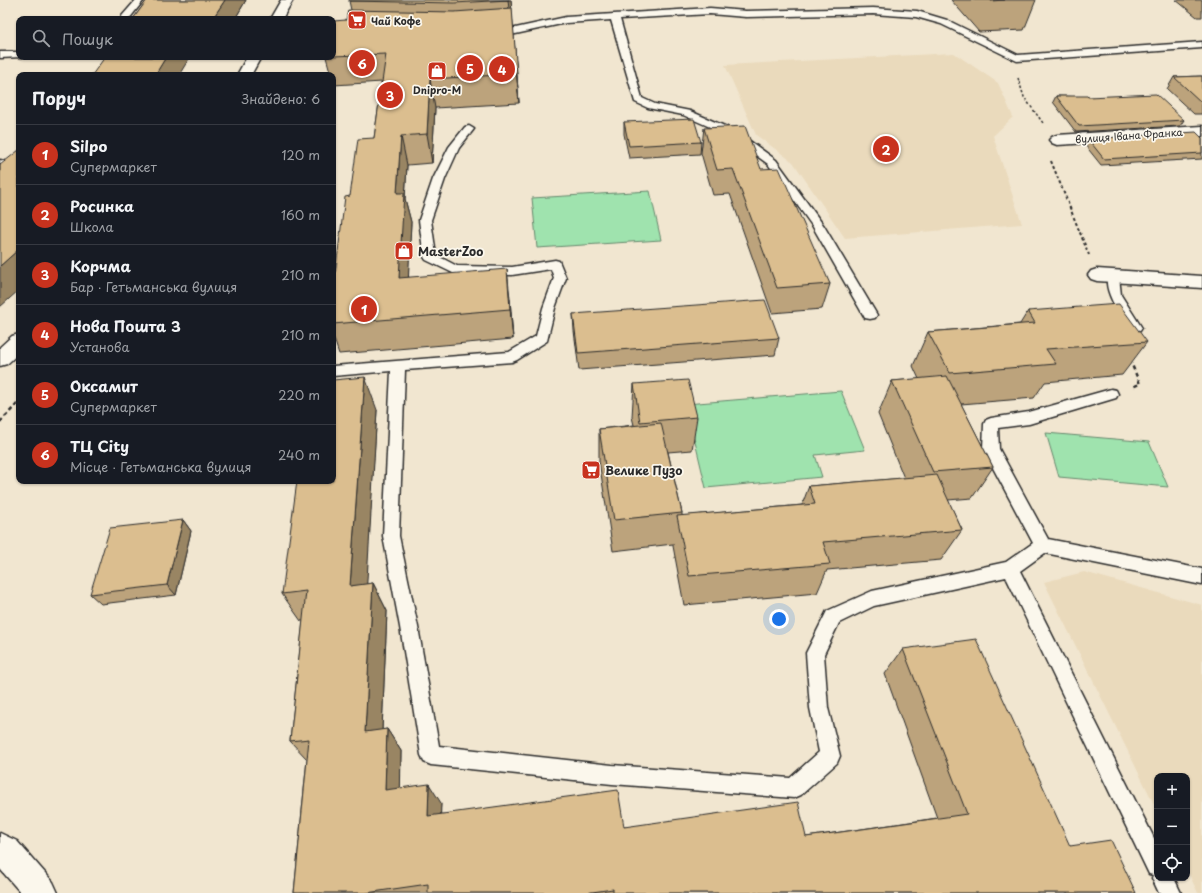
<!DOCTYPE html>
<html lang="uk">
<meta charset="utf-8">
<style>
body{margin:0;font-family:"Playpen Sans",sans-serif;background:#242831;color:#f1f3f6}
.controls{position:absolute;right:12px;bottom:12px;display:grid;overflow:hidden;border-radius:8px;box-shadow:0 1px 3px #0004}
.controls button{width:36px;height:36px;display:grid;place-items:center;padding:0;border:0;border-bottom:1px solid #363941;background:#171b24;color:#f1f3f6;font:20px sans-serif}
.you{position:absolute;left:779px;top:619px;width:14px;height:14px;margin:-10px;border:3px solid #fff;border-radius:50%;background:#1a73e8;box-shadow:0 0 0 6px #1a73e833}
.badge{display:grid;place-items:center;width:26px;height:26px;border-radius:50%;background:#c8321e;color:#fff;font-size:13px;font-weight:700}
.pin{position:absolute;translate:-50% -50%;border:2px solid #fff;box-shadow:0 1px 4px #0006}
.list{margin:0;padding:0;list-style:none}
h2{display:flex;justify-content:space-between;align-items:center;height:52px;margin:0;padding:0 16px;font-size:17px}
h2 small{font-size:13px;font-weight:400;color:#9ea1a6}
.list li{display:grid;grid-template-columns:26px 1fr auto;gap:12px;align-items:center;box-sizing:border-box;height:60px;padding:0 16px;border-top:1px solid #363941}
.list b{display:block;font-size:15px;white-space:nowrap}
.list p{margin:0;font-size:13px;white-space:nowrap;color:#9ea1a6}
.list em{font-size:13px;font-style:normal;color:#9ea1a6}
.icon{flex:none;width:22px;height:22px;fill:none;stroke:currentColor;stroke-width:2;stroke-linecap:round;stroke-linejoin:round}
.map{position:relative;flex:none;width:1202px;height:893px;overflow:hidden}
.search{position:absolute;background:#171b24;box-shadow:0 1px 3px #0004;left:16px;top:16px;width:320px;height:44px;display:flex;align-items:center;gap:10px;box-sizing:border-box;padding:0 14px;border-radius:8px;color:#9ea1a6;font-size:15px}
.panel{position:absolute;background:#171b24;box-shadow:0 1px 3px #0004;left:16px;top:72px;width:320px;height:412px;border-radius:8px}
.map>svg:first-child{display:block}
.built{fill:#eadabc}
.green{fill:#9fe3ae;stroke:#65876c}
.lines{fill:none;stroke-linecap:round;stroke-linejoin:round}
.service-casing{stroke:#2b2b2b;stroke-width:3}
.minor-casing{stroke:#2b2b2b;stroke-width:3}
.trunk-casing{stroke:#2b2b2b;stroke-width:3}
.path-far2{stroke:#2b2b2b;stroke-width:1.5;stroke-dasharray:2.5 2;stroke-linecap:butt}
.path-far1{stroke:#2b2b2b;stroke-width:2;stroke-dasharray:3 2.5;stroke-linecap:butt}
.path{stroke:#2b2b2b;stroke-width:2.5;stroke-dasharray:4 3;stroke-linecap:butt}
.service{fill:#fbf7ec;fill-rule:evenodd}
.minor{fill:#fbf7ec;fill-rule:evenodd}
.trunk{fill:#fbf7ec;fill-rule:evenodd}
.wall{fill:#bca37b;stroke:#2b2b2b}
.shaded-wall{fill:#998564;stroke:#2b2b2b}
.building{fill:#dbbe8f;stroke:#2b2b2b}
.labels{text-anchor:middle;dominant-baseline:central;stroke-width:3.5;stroke-linejoin:round;paint-order:stroke}
.far-poi-label{font-size:10px;font-weight:bold;fill:#2b2b2b;stroke:#fbf7ec;text-anchor:start}
.far-street-label{font-size:10px;fill:#2b2b2b;stroke:#fbf7ec}
.poi-label{font-size:12px;font-weight:bold;fill:#2b2b2b;stroke:#fbf7ec;text-anchor:start}
</style>
<div class="map">
<svg width="1202" height="893" viewBox="0 0 1202 893">
<rect width="100%" height="100%" fill="#f1e6d0"/>
<filter id="ink" filterUnits="userSpaceOnUse"><feTurbulence type="fractalNoise" baseFrequency=".025" numOctaves="2"/><feDisplacementMap in="SourceGraphic" scale="8" xChannelSelector="R" yChannelSelector="G"/><feConvolveMatrix kernelMatrix="1 2 1 2 8 2 1 2 1" color-interpolation-filters="sRGB"/></filter>
<g filter="url(#ink)">
<g class="built">
<polygon points="954,53 998,83 1013,117 993,136 1022,224 845,238 793,162 756,135 725,65"/>
<polygon points="1084,572 1202,605 1202,893 1198,893 1187,870 1187,776 1157,776 1157,810 1044,582"/>
</g>
<g class="green">
<polygon points="650,191 661,240 537,248 532,198"/>
<polygon points="841,391 865,450 815,455 822,477 706,488 686,404"/>
<polygon points="1046,433 1149,442 1168,487 1059,477"/>
</g>
<g class="lines">
<defs>
<g id="service">
<polygon points="136,0 144,0 129,19 121,19 122,16"/>
<polygon points="710,8 746,11 873,8 917,11 947,20 1018,55 1202,42 1202,48 1017,61 941,24 916,17 873,14 746,17 710,14 620,19 642,98 655,104 690,111 736,131 776,160 824,226 877,315 875,318 870,319 865,318 813,227 768,164 728,135 683,115 648,108 635,102 611,20 566,23 511,35 493,36 489,33 493,30 511,29 566,17"/>
<polygon points="0,52 19,52 19,57 22,57 0,58"/>
<polygon points="469,126 474,129 459,148 445,179 431,220 436,255 457,266 512,267 555,260 559,261 566,278 555,308 547,341 517,360 512,362 405,370 399,536 418,627 439,746 612,765 790,778 819,752 810,708 806,653 827,611 872,591 1006,562 1033,543 983,449 984,424 986,420 991,418 1029,412 1111,389 1116,390 1118,394 1116,398 1029,424 998,428 999,449 1048,539 1202,569 1202,585 1045,553 1020,571 1157,844 1157,878 1174,878 1181,893 1159,893 1152,878 1153,875 1149,874 1006,577 874,606 839,623 824,654 828,708 840,756 837,763 801,795 794,798 612,784 431,765 424,762 421,755 400,627 383,536 391,371 333,376 333,366 509,352 536,336 543,308 554,278 551,269 512,275 455,274 426,260 424,257 419,220 433,179 449,147 465,127"/>
<polygon points="0,160 4,161 6,167 4,170 0,171"/>
<path d="M 1113,273 L 1117,274 L 1119,277 L 1121,295 L 1142,328 L 1140,331 L 1135,333 L 1130,331 C 1123,319 1100,288 1109,274 Z"/>
</g>
<g id="minor">
<polygon points="1202,126 1202,136 1057,145 1052,143 1049,140 1052,137 1057,135"/>
<polygon points="1097,269 1202,276 1202,288 1097,281 1091,279 1088,275 1091,271"/>
<polygon points="0,833 17,841 53,882 58,893 21,893 0,869"/>
</g>
<g id="trunk">
<polygon points="281,0 293,0 282,19 270,19"/>
<polygon points="247,57 261,57 251,75 237,75"/>
<polygon points="19,334 19,353 7,364 0,366 0,347 12,336"/>
</g>
</defs>
<use href="#service" class="service-casing"/>
<use href="#minor" class="minor-casing"/>
<use href="#trunk" class="trunk-casing"/>
<polyline class="path-far2" points="1018,78 1024,97 1043,123"/>
<polyline class="path-far1" points="1051,161 1089,255"/>
<g class="path">
<polyline points="1130,360 1140,384 1132,387"/>
<polyline points="0,422 19,402"/>
</g>
<use href="#service" class="service"/>
<use href="#minor" class="minor"/>
<use href="#trunk" class="trunk"/>
</g>
<g class="wall">
<polygon points="147,0 246,0 235,19 133,19"/>
<polygon points="511,0 519,103 435,108 432,163 407,165 405,199 411,222 408,277 510,299 513,339 339,354 333,336 333,291 350,196 374,138 382,82 334,85 333,82 333,75 331,75 326,57 333,57 333,26 346,20 351,10 349,1"/>
<polygon points="951,0 1036,0 1024,30 979,32"/>
<polygon points="1176,0 1202,0 1202,17 1197,17"/>
<polygon points="1202,76 1202,114 1194,114 1167,89 1174,77"/>
<polygon points="1056,96 1088,97 1184,120 1180,126 1076,132 1053,102"/>
<polygon points="624,122 701,142 700,154 629,158 624,134"/>
<polygon points="704,128 761,169 830,284 822,309 772,313 730,194 713,195 701,153"/>
<polygon points="1202,138 1202,159 1101,165 1085,145 1088,139"/>
<polygon points="1028,311 1147,342 1122,375 1045,382 1034,398 961,404 993,467 972,498 948,500 962,530 941,560 827,570 817,593 684,605 673,546 673,544 613,551 599,461 599,429 634,425 632,417 634,384 697,417 692,450 668,452 682,513 682,516 802,505 809,486 904,478 878,414 892,381 919,379 913,366 928,332 1020,324"/>
<polygon points="573,314 779,338 775,355 579,370 574,331"/>
<polygon points="377,410 366,584 373,583 387,611 382,730 387,729 401,751 400,788 441,803 440,814 624,827 806,837 937,818 885,674 903,649 1070,846 1136,893 294,893 307,759 290,741 303,621 301,621 282,594"/>
<polygon points="183,520 191,531 176,595 101,604 90,594"/>
</g>
<g class="shaded-wall">
<polygon points="225,0 246,0 235,19 214,19 213,18"/>
<polygon points="508,0 511,0 519,103 513,27 511,28"/>
<polygon points="166,57 190,57 179,75 155,75"/>
<polygon points="430,79 435,108 432,163 427,134"/>
<polygon points="401,136 407,165 405,199 411,222 407,308 399,278 397,193"/>
<polygon points="19,249 19,290 0,307 0,266"/>
<polygon points="507,269 510,299 513,339 510,309"/>
<polygon points="365,377 377,410 365,614 350,586"/>
<polygon points="183,520 191,531 176,595 167,585"/>
<polygon points="373,583 387,611 381,754 365,732"/>
<polygon points="387,729 401,751 400,809 385,790"/>
<polygon points="429,784 441,803 440,833 428,816"/>
</g>
<g class="building">
<polygon points="147,0 225,0 213,18 191,18 191,19 133,19"/>
<polygon points="349,0 509,0 454,3 349,1"/>
<polygon points="990,0 1005,0 991,1"/>
<polygon points="512,8 517,74 430,79 427,134 401,136 397,193 404,193 399,278 507,269 510,309 333,324 333,291 345,197 350,196 358,139 374,138 386,54 333,56 333,26 334,21 346,20 348,10 454,12"/>
<polygon points="105,57 166,57 155,75 92,75"/>
<polygon points="1202,76 1202,102 1201,102 1174,77"/>
<polygon points="1156,94 1184,120 1079,126 1056,96 1087,96 1088,97"/>
<polygon points="694,119 701,142 629,146 624,122"/>
<polygon points="745,126 761,169 779,168 830,284 777,288 733,169 717,170 704,128"/>
<polygon points="1196,132 1202,138 1202,153 1104,159 1088,139"/>
<polygon points="19,150 19,249 0,266 0,165"/>
<polygon points="765,300 779,338 578,353 573,314"/>
<polygon points="1119,304 1147,342 1046,349 1056,364 950,373 928,332 1035,323 1028,311"/>
<polygon points="947,376 993,467 933,472 892,381"/>
<polygon points="365,377 350,586 373,583 365,732 387,729 385,790 429,784 428,816 618,790 624,827 798,802 806,837 967,814 903,649 976,639 1070,846 1111,840 1136,893 613,893 613,889 585,893 428,893 428,884 366,893 294,893 309,739 290,741 306,591 282,594 297,481 333,481 333,380"/>
<polygon points="688,380 697,417 640,422 634,384"/>
<polygon points="661,423 682,513 614,520 599,429"/>
<polygon points="937,475 962,530 823,542 830,564 689,576 677,516 815,504 809,486"/>
<polygon points="183,520 167,585 90,594 110,528"/>
</g>
</g>
<defs>
<symbol id="supermarket-square" viewBox="-11 -11 22 22"><rect x="-9" y="-9" width="18" height="18" rx="4" fill="#c8321e" stroke="#fbf7ec"/><path d="M-6-5.5h2.5l.6 2H6L4.5 2H-2.5L-4.4-4H-6ZM-1.5 3.2a1.3 1.3 0 1 0 .1 0ZM3 3.2a1.3 1.3 0 1 0 .1 0Z" fill="#fff"/></symbol>
<symbol id="shop-square" viewBox="-11 -11 22 22"><rect x="-9" y="-9" width="18" height="18" rx="4" fill="#c8321e" stroke="#fbf7ec"/><path d="M-5-2.5h2.3a2.7 3.5 0 0 1 5.4 0H5L5.5 6h-11ZM-1.5-2.5h3a1.5 2.3 0 0 0-3 0Z" fill="#fff"/></symbol>
</defs>
<g fill-rule="evenodd">
<use href="#supermarket-square" x="346" y="9" width="22" height="22"/>
<use href="#shop-square" x="426" y="60" width="22" height="22"/>
<use href="#shop-square" x="393" y="240" width="22" height="22"/>
<use href="#supermarket-square" x="580" y="459" width="22" height="22"/>
</g>
<g class="labels">
<g class="far-poi-label">
<text x="371" y="20">Чай Кофе</text>
<text x="437" y="89" text-anchor="middle">Dnipro-M</text>
</g>
<g class="far-street-label">
<text transform="translate(1129 135) rotate(-4)">вулиця Івана Франка</text>
</g>
<g class="poi-label">
<text x="418" y="251">MasterZoo</text>
<text x="605" y="470">Велике Пузо</text>
</g>
</g>
</svg>
<div class="controls">
<button>+</button>
<button>−</button>
<button><svg class="icon" aria-label="locate" viewBox="0 0 24 24"><circle cx="12" cy="12" r="6"/><path d="M12 2v4M12 18v4M2 12h4M18 12h4"/></svg></button>
</div>
<div class="you"></div>
<div class="pin badge" style="left:364px;top:309px">1</div>
<div class="pin badge" style="left:886px;top:149px">2</div>
<div class="pin badge" style="left:390px;top:95px">3</div>
<div class="pin badge" style="left:502px;top:69px">4</div>
<div class="pin badge" style="left:470px;top:68px">5</div>
<div class="pin badge" style="left:362px;top:63px">6</div>
<div class="search"><svg class="icon" aria-label="search" viewBox="0 0 24 24"><circle cx="10" cy="10" r="6"/><path d="M15 15l6 6"/></svg>Пошук</div>
<section class="panel">
<h2>Поруч<small>Знайдено: 6</small></h2>
<ul class="list">
<li><span class="badge">1</span><div><b>Silpo</b><p>Супермаркет</p></div><em>120 m</em></li>
<li><span class="badge">2</span><div><b>Росинка</b><p>Школа</p></div><em>160 m</em></li>
<li><span class="badge">3</span><div><b>Корчма</b><p>Бар · Гетьманська вулиця</p></div><em>210 m</em></li>
<li><span class="badge">4</span><div><b>Нова Пошта 3</b><p>Установа</p></div><em>210 m</em></li>
<li><span class="badge">5</span><div><b>Оксамит</b><p>Супермаркет</p></div><em>220 m</em></li>
<li><span class="badge">6</span><div><b>ТЦ City</b><p>Місце · Гетьманська вулиця</p></div><em>240 m</em></li>
</ul>
</section>
</div>
